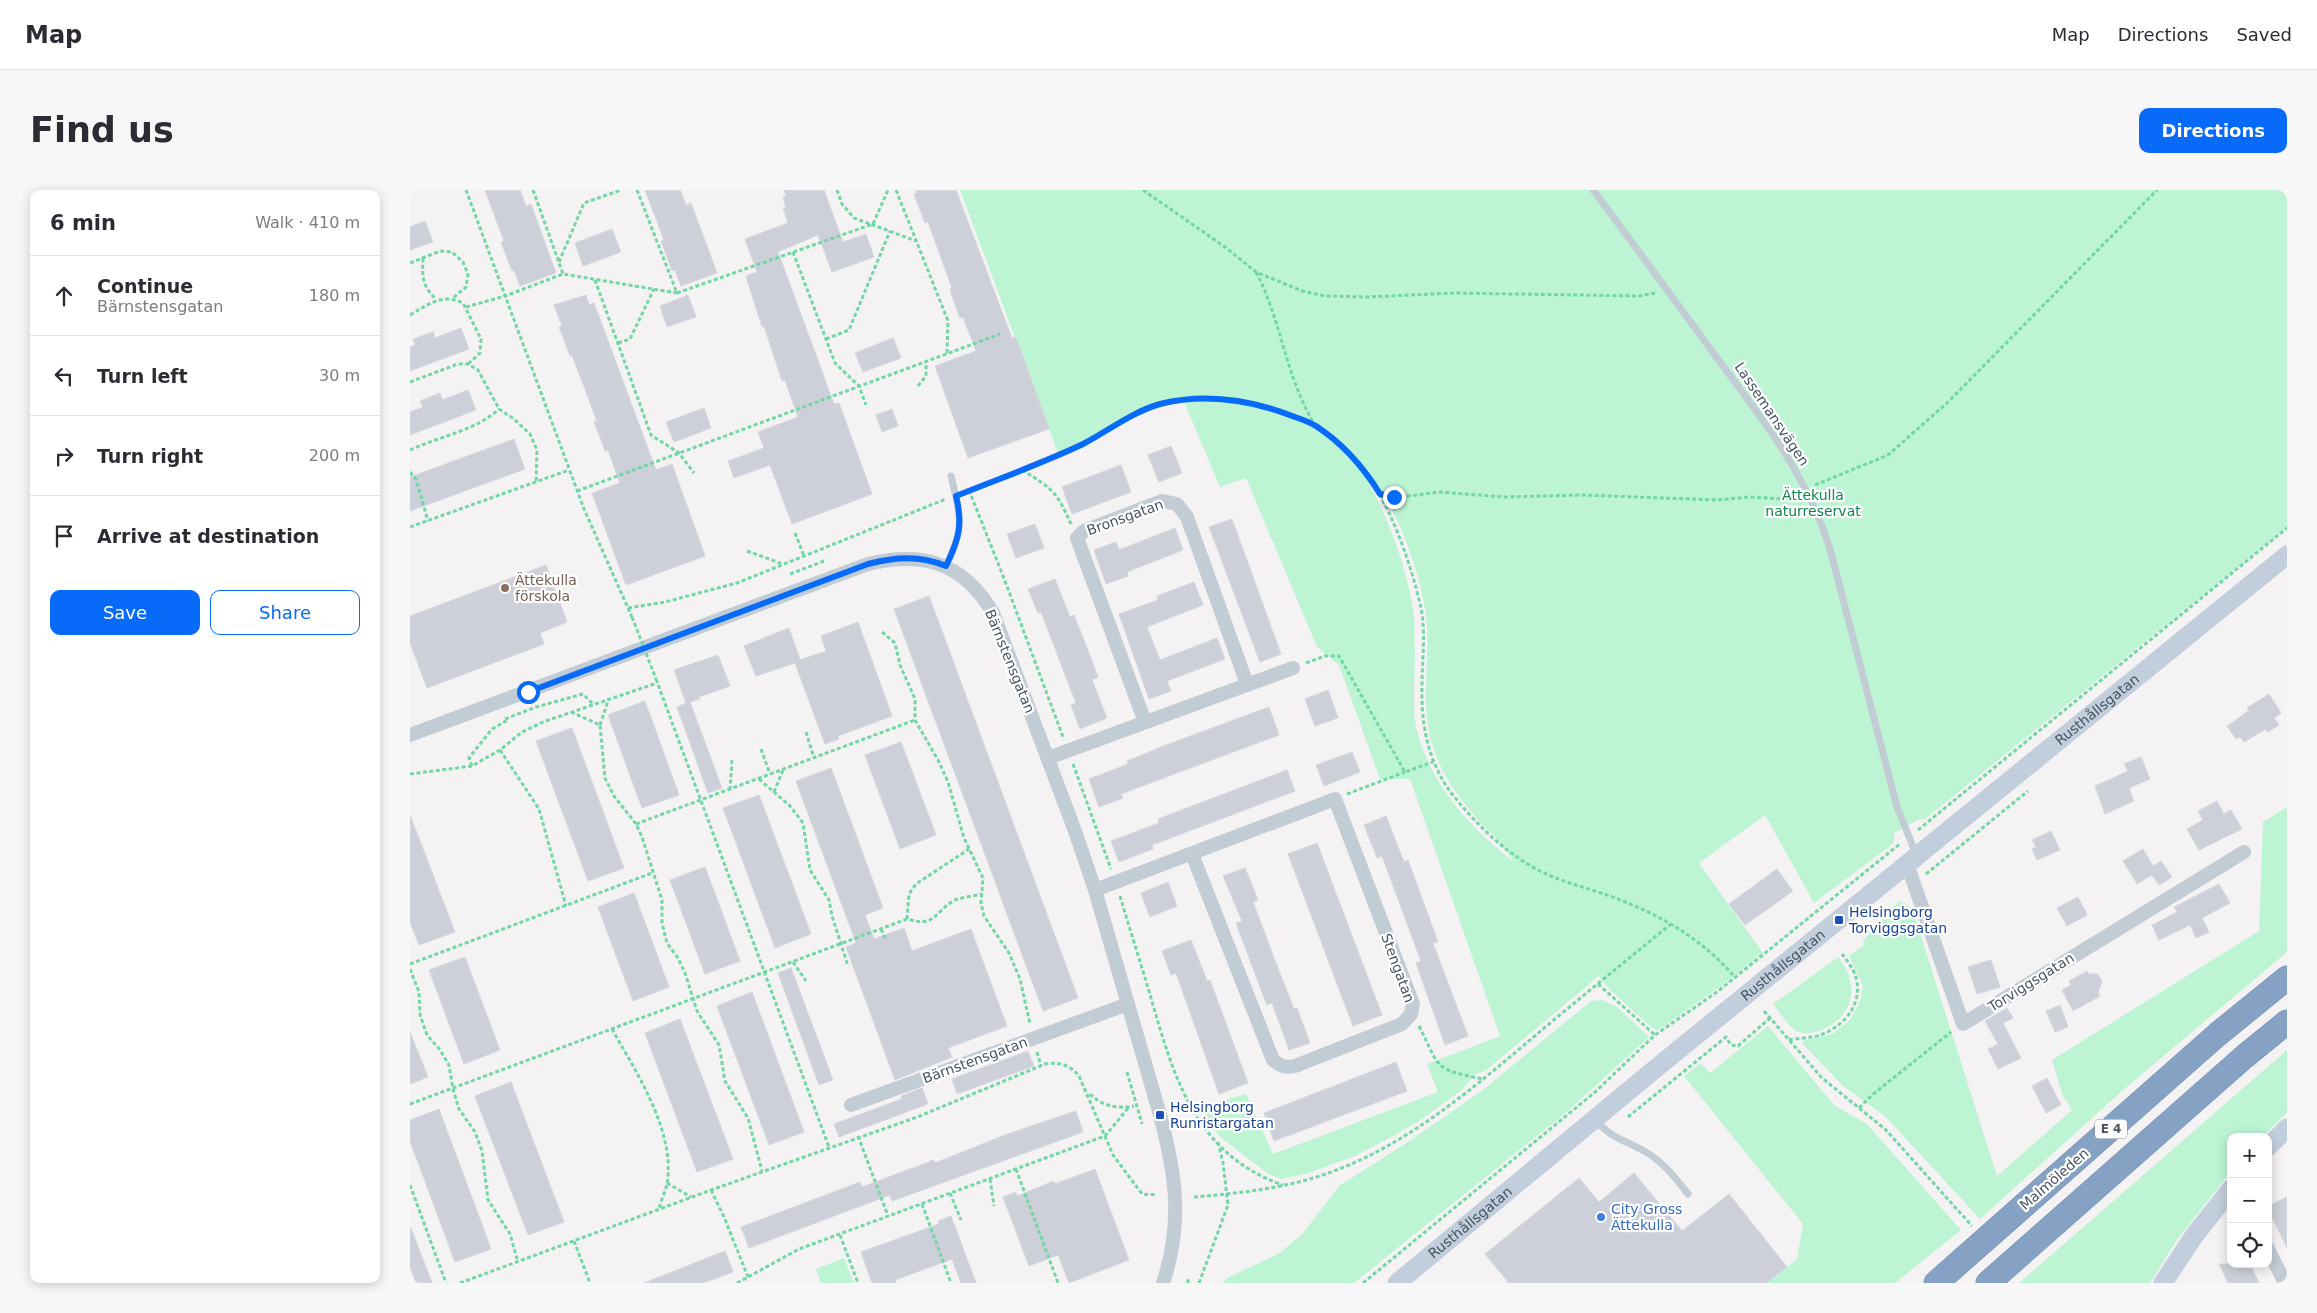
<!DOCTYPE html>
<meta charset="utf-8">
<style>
body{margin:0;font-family:"DejaVu Sans",sans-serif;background:#f7f7f7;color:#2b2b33}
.controls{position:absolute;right:15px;bottom:15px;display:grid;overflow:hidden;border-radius:10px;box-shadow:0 2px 12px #0003}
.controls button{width:45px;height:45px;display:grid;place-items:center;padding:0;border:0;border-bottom:1px solid #e1e1e2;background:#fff;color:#2b2b33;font:25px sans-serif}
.stop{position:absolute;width:15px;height:15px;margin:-11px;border:4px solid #076af9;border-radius:50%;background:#fff}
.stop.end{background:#076af9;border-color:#fff;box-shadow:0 1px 5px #0008}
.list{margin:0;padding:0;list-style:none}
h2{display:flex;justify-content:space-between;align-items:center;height:65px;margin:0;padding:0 20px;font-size:21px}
h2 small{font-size:16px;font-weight:400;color:#7c7c81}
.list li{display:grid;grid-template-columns:32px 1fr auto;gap:15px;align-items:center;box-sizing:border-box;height:80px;padding:0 20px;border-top:1px solid #e1e1e2}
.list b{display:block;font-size:19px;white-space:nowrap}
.list p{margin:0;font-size:16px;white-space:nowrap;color:#7c7c81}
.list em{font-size:16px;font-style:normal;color:#7c7c81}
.actions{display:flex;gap:10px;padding:15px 20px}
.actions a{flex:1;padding:11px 0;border:1px solid #076af9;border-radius:10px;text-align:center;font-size:18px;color:#076af9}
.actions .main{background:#076af9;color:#fff}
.icon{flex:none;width:28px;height:28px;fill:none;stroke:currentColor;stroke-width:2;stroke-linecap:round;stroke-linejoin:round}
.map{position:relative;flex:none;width:1877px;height:1093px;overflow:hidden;border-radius:10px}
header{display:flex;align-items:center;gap:30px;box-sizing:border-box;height:70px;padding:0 25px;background:#fff;border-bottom:1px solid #e1e1e2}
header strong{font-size:24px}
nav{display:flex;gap:28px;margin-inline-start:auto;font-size:18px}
.intro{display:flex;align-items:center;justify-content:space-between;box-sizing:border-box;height:120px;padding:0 30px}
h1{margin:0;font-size:35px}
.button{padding:12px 22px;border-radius:10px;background:#076af9;color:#fff;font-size:18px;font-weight:700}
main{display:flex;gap:30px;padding:0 30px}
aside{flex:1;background:#fff;border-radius:10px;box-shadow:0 2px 12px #0003}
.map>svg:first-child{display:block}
.green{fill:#bdf5d4;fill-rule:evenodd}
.building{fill:#cdd0d8;stroke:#d5d7de}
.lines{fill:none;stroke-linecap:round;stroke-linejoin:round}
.highway-casing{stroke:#708db1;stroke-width:25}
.path{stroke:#71d7a7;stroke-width:3;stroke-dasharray:4 2.5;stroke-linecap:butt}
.lane{stroke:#c1ccd5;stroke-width:7}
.street{stroke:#c1ccd5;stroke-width:14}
.secondary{stroke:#c3cedc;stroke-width:19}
.highway{stroke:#85a2c5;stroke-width:24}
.path-bridge{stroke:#71d7a7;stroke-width:3;stroke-dasharray:4 2.5;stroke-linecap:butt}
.route{stroke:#076af9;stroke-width:6}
.education-dot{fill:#8d6e63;stroke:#fff;stroke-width:2}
.transit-dot{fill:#1a4fb4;stroke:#fff;stroke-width:2}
.shop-dot{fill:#3f7fe0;stroke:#fff;stroke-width:2}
.labels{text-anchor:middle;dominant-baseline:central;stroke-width:4.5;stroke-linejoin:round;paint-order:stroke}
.shield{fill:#fff;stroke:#7e8791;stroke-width:1}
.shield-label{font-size:12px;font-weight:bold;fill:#475462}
.street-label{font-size:14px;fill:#475462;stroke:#fff}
.park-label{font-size:14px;fill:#0d874e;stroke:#fff}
.education-label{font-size:14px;fill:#785e54;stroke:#fff;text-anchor:start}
.transit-label{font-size:14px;fill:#164399;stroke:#fff;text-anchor:start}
.shop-label{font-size:14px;fill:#366cbe;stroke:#fff;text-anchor:start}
</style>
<header>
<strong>Map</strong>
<nav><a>Map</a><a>Directions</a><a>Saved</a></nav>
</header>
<div class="intro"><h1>Find us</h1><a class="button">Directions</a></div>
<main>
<aside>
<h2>6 min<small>Walk · 410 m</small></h2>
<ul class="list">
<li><svg class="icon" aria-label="ahead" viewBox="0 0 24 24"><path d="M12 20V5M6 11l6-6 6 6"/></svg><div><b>Continue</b><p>Bärnstensgatan</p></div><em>180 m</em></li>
<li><svg class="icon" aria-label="left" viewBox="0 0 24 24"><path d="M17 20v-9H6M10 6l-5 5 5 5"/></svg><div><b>Turn left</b></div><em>30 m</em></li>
<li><svg class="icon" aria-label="right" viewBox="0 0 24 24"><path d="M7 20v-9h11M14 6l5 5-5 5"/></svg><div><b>Turn right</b></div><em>200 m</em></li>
<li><svg class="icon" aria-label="arrive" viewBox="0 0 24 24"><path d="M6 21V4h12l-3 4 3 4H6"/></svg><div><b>Arrive at destination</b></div></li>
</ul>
<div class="actions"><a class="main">Save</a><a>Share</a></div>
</aside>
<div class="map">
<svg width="1877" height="1093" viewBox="0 0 1877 1093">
<rect width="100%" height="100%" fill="#f4f2f2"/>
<g class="green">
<path d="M 550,0 L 1877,0 L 1877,337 L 1515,629 L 1507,630 L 1485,643 L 1484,640 L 1484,653 L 1404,713 L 1355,625 L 1289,673 L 1353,763 L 1318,791 L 1248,840 L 1242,838 L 1200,800 L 1189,786 L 1075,881 L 1065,884 L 1052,900 L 1009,931 L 976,950 L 945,966 L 895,984 L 871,989 L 857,983 L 810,947 L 791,921 L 800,914 L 836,904 L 863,964 L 1028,902 L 1017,874 L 1090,846 L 1000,589 L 970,589 L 929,475 L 907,457 L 836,288 L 810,297 L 772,207 L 726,222 L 688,244 L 648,263 ZM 965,292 C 990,326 1015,394 1017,437 C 1019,477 1010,518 1023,557 C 1032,586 1051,611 1071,633 C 1083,645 1095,656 1103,671 C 1060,638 1021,595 1007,541 C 1002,523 1005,482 1005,461 C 1004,450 1005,438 1004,427 C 1001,391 978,325 959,294 Z"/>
<path d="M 1877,617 L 1877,762 L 1712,901 L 1570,1029 L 1475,926 L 1433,896 L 1392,853 L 1394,850 L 1422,844 L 1440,830 L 1450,811 L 1453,796 L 1439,766 L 1454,755 L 1453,751 L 1478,722 L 1490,711 C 1497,714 1501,717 1504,724 L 1587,986 L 1662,920 L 1652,904 L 1642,870 L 1849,741 L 1853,632 Z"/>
<path d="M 1428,767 C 1449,791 1445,824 1416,838 C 1408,842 1398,845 1389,842 C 1379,839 1370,822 1363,814 Z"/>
<polygon points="1193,810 1207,817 1239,847 1158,921 944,1093 812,1093 817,1088 870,1063 894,1042 929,996 1001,950 1073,900 1181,811"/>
<polygon points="1358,836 1424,915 1457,934 1551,1040 1485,1093 1356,1093 1387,1069 1393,1034 1274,886 1291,873 1300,883"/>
<polygon points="1877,860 1877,923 1852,947 1821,947 1821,981 1766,1051 1740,1093 1609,1093"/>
<polygon points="434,1068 444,1093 411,1093 406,1079"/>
</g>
<g class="building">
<polygon points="75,0 110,0 116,16 121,14 146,83 110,96 104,80 102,81 91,52 94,51"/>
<polygon points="235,0 270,0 276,15 281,13 307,83 271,96 265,80 262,81 251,51 254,50"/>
<polygon points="374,0 414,0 433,52 456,44 464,67 422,82 408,45 368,62 424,214 429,213 462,304 382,334 360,275 324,288 318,271 354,258 348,242 388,227 375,190 372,191 354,136 352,137 336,86 347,82 335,49 378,33 373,18 376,17 373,7 376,6"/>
<polygon points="506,0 546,0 602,148 606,147 639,239 558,268 525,176 566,161 553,127 550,128 543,109 540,99 542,98 518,32 515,33 504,4 507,3"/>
<polygon points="15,31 23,52 0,60 0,37"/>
<polygon points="202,39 211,62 173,76 165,53"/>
<polygon points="176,105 179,115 184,113 246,280 262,274 295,366 216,395 182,303 210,293 198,260 195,261 192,252 184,232 187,231 162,165 160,166 149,137 152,136 144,115"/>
<polygon points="278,105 286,127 257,137 250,116"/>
<polygon points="51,138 59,159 0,181 0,157 5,155 3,149 23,142 25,148"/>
<polygon points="483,148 491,168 453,182 445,163"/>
<polygon points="58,200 66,220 0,245 0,222 13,217 10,211 30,203 32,210"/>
<polygon points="294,218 301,238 264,252 256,232"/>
<polygon points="482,219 488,236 472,242 466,225"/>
<polygon points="104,249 115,279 0,321 0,287"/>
<polygon points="761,256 772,283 749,292 738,265"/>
<polygon points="711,275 721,302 662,324 652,297"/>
<polygon points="822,329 871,464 850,472 799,337"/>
<polygon points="625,334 634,358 606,368 597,344"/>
<polygon points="765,338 773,360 717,382 718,386 696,394 684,360 706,352 709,360"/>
<polygon points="136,375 157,432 130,443 134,454 17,498 0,453 0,426"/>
<polygon points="645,389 660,427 664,425 673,448 688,487 682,490 697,528 670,539 661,515 666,513 631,422 628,423 618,399"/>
<polygon points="784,392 793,415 737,437 750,470 807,448 815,469 757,491 761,501 739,509 709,424 748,410 747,406"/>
<polygon points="519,406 668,808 633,821 484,419"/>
<polygon points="448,432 482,526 428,546 429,549 415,554 385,473 346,486 334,456 379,438 390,470 416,461 411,446"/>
<polygon points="308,465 320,496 289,507 290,509 280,512 312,598 298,603 267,517 276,513 264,480"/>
<polygon points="918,500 928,528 905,536 895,509"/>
<polygon points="1859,504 1871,523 1864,528 1869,535 1858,542 1856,539 1834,552 1830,547 1826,549 1817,536 1833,525 1839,520 1837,518"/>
<polygon points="235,511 269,605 232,618 198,525"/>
<polygon points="859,517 869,545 751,589 711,604 713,608 689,617 679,589 718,574 717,571 756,555"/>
<polygon points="162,538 214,678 178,691 126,551"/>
<polygon points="491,552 526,645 490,659 455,565"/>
<polygon points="942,562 950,582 914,596 906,575"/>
<polygon points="1731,567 1740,589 1719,598 1724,611 1695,624 1685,596 1718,581 1714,574"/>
<polygon points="421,578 473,718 455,725 464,749 494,738 502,761 561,739 597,836 538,858 542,867 485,890 436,757 446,753 386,591"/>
<polygon points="877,580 885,601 742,655 743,659 709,672 701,651 749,633 748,629"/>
<polygon points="349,605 401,744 365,758 313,618"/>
<polygon points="1807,611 1814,624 1821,620 1832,639 1789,660 1777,639 1793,630 1788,621"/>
<polygon points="0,625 45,742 9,755 0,732"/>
<polygon points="976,626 994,672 998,670 1028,752 1023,753 1058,846 1035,855 1006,773 1011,771 972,666 967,668 954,635"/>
<polygon points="1641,641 1650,660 1627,670 1622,659 1626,657 1622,650"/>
<polygon points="907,653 972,825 943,836 878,664"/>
<polygon points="1733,659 1743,676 1751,671 1762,687 1749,695 1742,685 1727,694 1713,671"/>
<polygon points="295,677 330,771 295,784 260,690"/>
<polygon points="835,678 848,710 843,712 861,760 884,819 887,818 900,853 879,860 862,813 857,815 844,781 826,733 832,731 813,686"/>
<polygon points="1367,679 1383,701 1335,735 1319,714"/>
<polygon points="758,692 767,716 740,727 731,703"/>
<polygon points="1809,694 1820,713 1792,728 1799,742 1786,748 1780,735 1749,750 1742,735 1767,722 1764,717"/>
<polygon points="224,703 259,797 223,811 188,717"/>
<polygon points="1668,707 1677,725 1657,736 1647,718"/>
<polygon points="781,750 797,791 800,790 838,893 809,904 766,783 761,785 752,761"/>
<polygon points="55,767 90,860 54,874 19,780"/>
<polygon points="1581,770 1590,797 1567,804 1558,777"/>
<polygon points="381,778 423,890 409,895 368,783"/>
<polygon points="1677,781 1679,784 1688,784 1692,791 1688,802 1690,806 1663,821 1652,800 1661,795 1659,791"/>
<polygon points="342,802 394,942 359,955 307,816"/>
<polygon points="1650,815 1658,837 1645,842 1636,821"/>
<polygon points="1597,818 1603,828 1593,833 1611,868 1588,879 1578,859 1588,854 1575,831"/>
<polygon points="270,829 323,969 287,982 235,843"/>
<polygon points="0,842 18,887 0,894"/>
<polygon points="618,861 624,876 547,904 542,889"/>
<polygon points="986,872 997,901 864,951 854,923"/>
<polygon points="1637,888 1651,915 1636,923 1622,896"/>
<polygon points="101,892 154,1032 118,1045 65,906"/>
<polygon points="512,898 518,914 429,947 424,934 492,909 491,906"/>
<polygon points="29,919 81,1059 45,1072 0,951 0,930"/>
<polygon points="666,921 673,942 482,1011 480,1005 339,1058 331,1037 450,992 452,997 524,970 525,973 595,945"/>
<polygon points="685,979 719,1070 659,1093 648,1065 619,1076 593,1007 606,1002 607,1006 644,991 645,994"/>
<polygon points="1224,983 1272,1041 1319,1004 1377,1077 1356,1093 1099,1093 1075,1064 1169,988 1189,1012"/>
<polygon points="1877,1007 1877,1058 1858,1019 1858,1016"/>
<polygon points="541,1026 566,1093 551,1093 542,1069 485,1090 486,1093 462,1093 451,1062 529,1034 528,1031"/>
<polygon points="0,1038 1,1038 22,1093 6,1093 0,1077"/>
<polygon points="315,1061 323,1082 293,1093 234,1093"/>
<polygon points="1809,1074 1840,1074 1849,1093 1818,1093"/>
</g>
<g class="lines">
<defs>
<g id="highway">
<polyline points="1526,1093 1808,844 1877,788"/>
<polyline points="1578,1093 1834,867 1877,832"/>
</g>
</defs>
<use href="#highway" class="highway-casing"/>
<g class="path">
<polyline points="56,0 174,319 222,427"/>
<polyline points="123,0 153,84"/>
<polyline points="227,0 267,103 463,34 478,0"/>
<polyline points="427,0 432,14 444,28 506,51"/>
<polyline points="486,0 538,131 537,164"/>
<polyline points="733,0 815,57 846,82 892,101 915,106 957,107 1044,103 1228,106 1246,103"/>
<polyline points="383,62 425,173 449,196 456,215"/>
<path d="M 13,68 C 12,86 12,96 26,109"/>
<polyline points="149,72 174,13 211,0"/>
<polyline points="0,73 30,61 42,62 53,72 58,84 56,97 43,108"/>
<path d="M 846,82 C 871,129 875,184 903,232 C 906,238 914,242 920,246 C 931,255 941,265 950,275 C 979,310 1001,373 1011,418 C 1016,444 1012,470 1012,496 C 1011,535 1018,572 1042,604 C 1067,635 1096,664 1132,682 C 1152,692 1175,697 1197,705 C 1245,722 1289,746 1323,785"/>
<polyline points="185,90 241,245 269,263 284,283"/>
<polyline points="56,117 95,106 153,84 267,103"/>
<path d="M 0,125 C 19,114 32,103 53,113 L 71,149 L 70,163 L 58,174"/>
<polyline points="416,149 439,140 480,41"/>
<polyline points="208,153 220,149 244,99"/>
<polyline points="0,192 48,174 58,174 68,180 89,219 104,229 120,244 127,260 126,292"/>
<polyline points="508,196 516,186 516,171"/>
<path d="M 0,260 C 28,247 67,240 89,219"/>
<path d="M 612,280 C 642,298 647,302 661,334"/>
<polyline points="0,282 6,289 18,331"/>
<polyline points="1405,295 1478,265 1537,213 1747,0"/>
<polyline points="559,300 595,391 653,547"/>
<polyline points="167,301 590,144"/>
<path d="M 558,301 C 596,286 633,272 670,255 C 693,244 714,228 737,219 C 791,196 852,214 903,234"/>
<polyline points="971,304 991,307 1030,302 1095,307 1173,305 1306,310 1340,307 1372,309 1385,304"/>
<polyline points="0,337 159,280"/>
<polyline points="385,343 394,366"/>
<polyline points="337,361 373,374"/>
<polyline points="380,384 414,371"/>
<polyline points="218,418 255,412 327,393 536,309"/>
<polyline points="472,442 485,453 490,475 505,509 505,530 528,570 538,592 554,648 573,688 571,713 574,726 599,763 610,789 620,834"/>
<polyline points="896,473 915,466 929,466 995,582 1023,572"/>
<polyline points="246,489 419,957"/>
<polyline points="161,522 190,535 195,588 204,606 226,634 232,647 252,710 252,733 257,753 268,768 275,783 287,821 309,855 315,891 338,928 352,981"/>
<polyline points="95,529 126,517 173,504 183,514"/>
<polyline points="190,535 199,508"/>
<polyline points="396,542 404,568"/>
<polyline points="351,559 360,584"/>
<polyline points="90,560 129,619 156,716"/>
<polyline points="663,574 701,679"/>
<polyline points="62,576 59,568 82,539 96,531 97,529"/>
<polyline points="0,584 62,576 90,560 112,542 133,532 247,493"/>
<polyline points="349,589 380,616 393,633 400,680 419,710 422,726 438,776"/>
<polyline points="320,600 322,570"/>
<polyline points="364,602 373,580"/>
<polyline points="937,604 995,582"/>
<polyline points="226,634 505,530"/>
<polyline points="1508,640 1877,338"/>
<polyline points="1516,684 1618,601"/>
<path d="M 710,706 C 720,740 731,774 741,808 C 764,888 786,965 873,995"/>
<polyline points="497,729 499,704 506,694 559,659"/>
<polyline points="471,739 475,748"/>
<polyline points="383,772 396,791"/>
<polyline points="0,774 242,683"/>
<polyline points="0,779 9,802 10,825 17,845 30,860 39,875 43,899 49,919 65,942 72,961 78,1010 100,1044 108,1072"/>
<polyline points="1188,794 1245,845"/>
<polyline points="1354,821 1412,888 1475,939 1562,1036"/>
<path d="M 1009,836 C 1031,879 1022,879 1073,889"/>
<path d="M 202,839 C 226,882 266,942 257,994 C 255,1002 251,1011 249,1019"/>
<path d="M 1379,850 C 1389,848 1401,848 1410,845 C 1437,836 1457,808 1443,780 C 1440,775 1436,769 1432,764"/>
<polyline points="627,862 631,876"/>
<polyline points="717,882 732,934"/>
<path d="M 680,904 C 692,916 707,919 724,916"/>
<path d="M 0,914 L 497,729 C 527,738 524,721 545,710 C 553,707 564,706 572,704"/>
<polyline points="1449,918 1462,905 1541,842"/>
<polyline points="1218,927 1316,847 1321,855 1328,856 1360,828"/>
<polyline points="448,946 478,1026"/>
<polyline points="606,979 648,1093"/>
<polyline points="580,989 584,1016"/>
<polyline points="257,993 281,1007"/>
<polyline points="0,995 36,1093"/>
<polyline points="301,1000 314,1027 338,1087"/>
<polyline points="540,1003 551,1030"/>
<path d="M 784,1007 C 832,1003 879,998 924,981 C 1004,951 1069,893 1133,839 C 1175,804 1218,769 1261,734"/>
<polyline points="512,1014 541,1093"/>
<polyline points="430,1045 448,1093"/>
<polyline points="164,1051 180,1093"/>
<path d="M 50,1093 L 301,1000 L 510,926 L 635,874 C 649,872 659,874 669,886 L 703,965 L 732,1004 L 747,1005"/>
<polyline points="327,1093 389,1059 695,946 719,917"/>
<polyline points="777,1093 779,1089"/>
<polyline points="789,1093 818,1015 813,973 808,952"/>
<polyline points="953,1093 1184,903 1245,845 1307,802 1491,653"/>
</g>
<g class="lane">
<path d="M 1183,0 C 1225,56 1266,112 1307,168 C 1352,228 1398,287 1420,359 L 1487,617 L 1506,664"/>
<path d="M 536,376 C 555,337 551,327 541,286"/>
<path d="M 1185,930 C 1203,949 1212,949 1234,961 C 1252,971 1265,987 1278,1004"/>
</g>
<g class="street">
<polyline points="735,532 667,348 674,341 752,311 767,314 777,327 837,494"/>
<path d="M 0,545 L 458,374 C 513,361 553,372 583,423 L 665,641 L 685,700 L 750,925 C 766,985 773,1033 753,1093"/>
<polyline points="638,568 883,478"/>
<polyline points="1497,674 1553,834 1834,662"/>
<path d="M 685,700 L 925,609 L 1003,814 L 1001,824 L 992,834 L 885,876 C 875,878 870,876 863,870 L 782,664"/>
<polyline points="441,915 718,814"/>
<polyline points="1858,1059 1875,1093"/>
</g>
<g class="secondary">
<polyline points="1858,957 1877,938"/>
<path id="s1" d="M 987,1093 L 1245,879 L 1877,365"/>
<polyline points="1753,1093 1784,1046 1821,999"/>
</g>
<use href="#highway" class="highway"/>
<polyline class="path-bridge" points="222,427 246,489"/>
</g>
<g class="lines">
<path class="route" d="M 118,502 L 458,374 C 485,367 510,365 536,376 C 549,349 553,335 546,306 C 588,289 631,274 673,254 C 698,241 722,222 750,214 C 795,203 842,210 885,227 C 891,229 899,232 906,236 C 932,253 954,278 970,304 L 984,307"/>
</g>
<circle class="education-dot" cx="95" cy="398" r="5"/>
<g class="transit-dot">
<rect x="1424" y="725" width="10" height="10" rx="2.5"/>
<rect x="745" y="920" width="10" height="10" rx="2.5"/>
</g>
<circle class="shop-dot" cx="1191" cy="1027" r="5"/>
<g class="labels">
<rect class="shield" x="1685" y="929.5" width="32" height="19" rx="4"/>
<g class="shield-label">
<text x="1701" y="939">E 4</text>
</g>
<g class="street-label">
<text transform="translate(1362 224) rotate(56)">Lassemansvägen</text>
<text transform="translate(715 327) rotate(-20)">Bronsgatan</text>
<text transform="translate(600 471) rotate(68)">Bärnstensgatan</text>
<text stroke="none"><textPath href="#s1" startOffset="905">Rusthållsgatan</textPath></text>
<text stroke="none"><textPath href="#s1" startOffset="500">Rusthållsgatan</textPath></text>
<text transform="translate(988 778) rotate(70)">Stengatan</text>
<text transform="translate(1621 792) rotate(-32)">Torviggsgatan</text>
<text transform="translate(565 870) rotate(-20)">Bärnstensgatan</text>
<text transform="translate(1644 989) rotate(-41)">Malmöleden</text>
<text stroke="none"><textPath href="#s1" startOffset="95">Rusthållsgatan</textPath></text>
</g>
<g class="park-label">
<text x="1403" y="305">Ättekulla<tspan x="1403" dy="16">naturreservat</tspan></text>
</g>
<g class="education-label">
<text x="105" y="390">Ättekulla<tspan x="105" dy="16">förskola</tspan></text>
</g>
<g class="transit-label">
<text x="1439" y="722">Helsingborg<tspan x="1439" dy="16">Torviggsgatan</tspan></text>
<text x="760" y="917">Helsingborg<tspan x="760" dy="16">Runristargatan</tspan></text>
</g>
<g class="shop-label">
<text x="1201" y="1019">City Gross<tspan x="1201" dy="16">Ättekulla</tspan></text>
</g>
</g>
</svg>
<div class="controls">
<button>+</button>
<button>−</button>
<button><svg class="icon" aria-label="locate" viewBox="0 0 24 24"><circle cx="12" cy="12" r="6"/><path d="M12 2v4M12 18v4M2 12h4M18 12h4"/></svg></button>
</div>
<div class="stop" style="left:118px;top:502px"></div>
<div class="stop end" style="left:984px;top:307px"></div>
</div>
</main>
